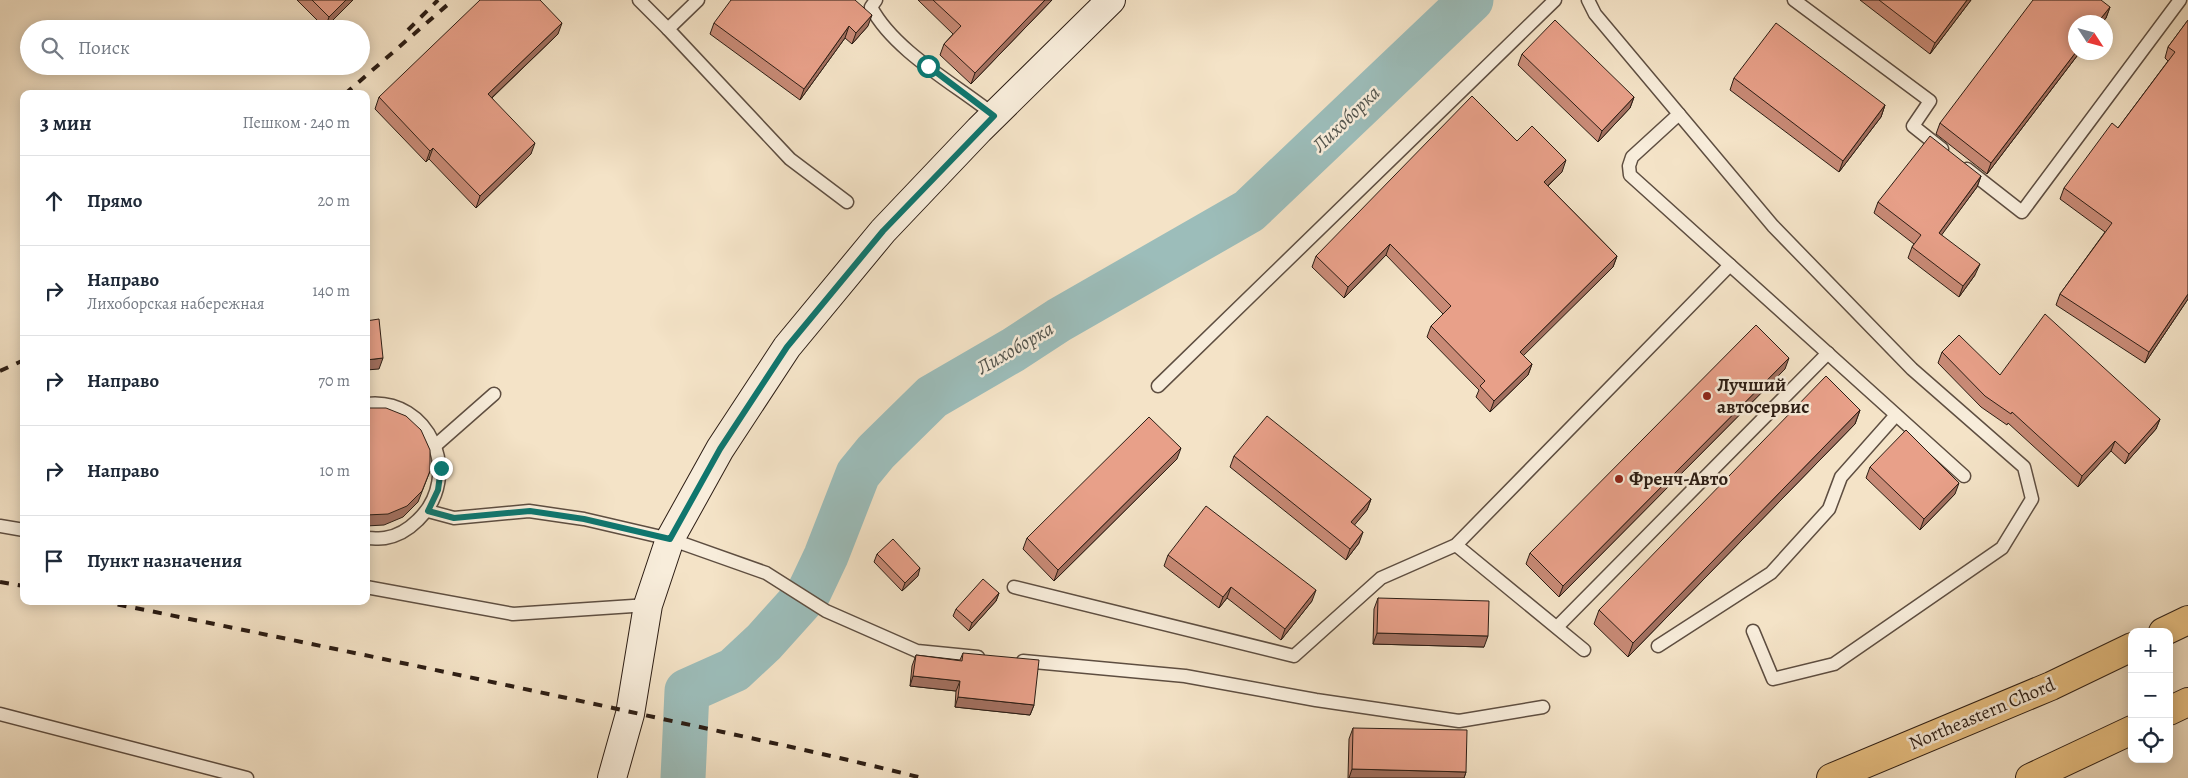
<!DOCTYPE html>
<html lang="ru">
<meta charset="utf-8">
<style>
body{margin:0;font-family:Alegreya,serif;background:#f2f2f3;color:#1f2937}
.controls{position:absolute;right:15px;bottom:15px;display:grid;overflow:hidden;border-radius:10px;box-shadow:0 2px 12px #0003}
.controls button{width:45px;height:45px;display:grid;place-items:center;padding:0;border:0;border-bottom:1px solid #e0e1e3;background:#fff;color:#1f2937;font:25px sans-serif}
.compass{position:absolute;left:2068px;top:15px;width:45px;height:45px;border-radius:50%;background:#fff;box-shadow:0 2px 12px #0003;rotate:126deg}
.stop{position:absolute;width:15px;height:15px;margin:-11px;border:4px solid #0f766e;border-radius:50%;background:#fff}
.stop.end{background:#0f766e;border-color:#fff;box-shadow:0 1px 5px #0008}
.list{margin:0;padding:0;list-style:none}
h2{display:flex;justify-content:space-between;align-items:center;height:65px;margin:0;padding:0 20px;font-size:21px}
h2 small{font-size:16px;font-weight:400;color:#747a83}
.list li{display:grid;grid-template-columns:32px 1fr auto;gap:15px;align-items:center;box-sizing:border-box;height:90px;padding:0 20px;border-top:1px solid #e0e1e3}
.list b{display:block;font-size:19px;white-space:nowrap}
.list p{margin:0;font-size:16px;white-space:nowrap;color:#747a83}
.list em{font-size:16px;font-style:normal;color:#747a83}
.icon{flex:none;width:28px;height:28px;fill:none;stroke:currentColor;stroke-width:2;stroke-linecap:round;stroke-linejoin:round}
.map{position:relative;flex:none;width:2188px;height:778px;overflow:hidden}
.search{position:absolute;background:#fff;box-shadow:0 2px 12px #0003;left:20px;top:20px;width:350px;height:55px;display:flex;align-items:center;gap:12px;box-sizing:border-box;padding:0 18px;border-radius:28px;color:#747a83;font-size:19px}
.panel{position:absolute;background:#fff;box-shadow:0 2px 12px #0003;left:20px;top:90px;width:350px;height:515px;border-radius:10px}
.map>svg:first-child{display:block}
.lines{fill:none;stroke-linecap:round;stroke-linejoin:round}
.river{stroke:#9cbdba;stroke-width:45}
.lane-casing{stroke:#5e4e41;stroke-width:15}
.secondary-casing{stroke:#2c1d14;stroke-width:30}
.primary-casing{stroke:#2c1d14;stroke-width:30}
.lane{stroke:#f8eddb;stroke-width:12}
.secondary{stroke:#f8eddb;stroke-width:28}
.primary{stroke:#eac284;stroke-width:28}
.rail{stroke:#2c1d14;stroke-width:4;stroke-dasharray:9 9;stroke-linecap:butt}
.wall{fill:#c88a76;stroke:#2c1d14}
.shaded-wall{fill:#a27060;stroke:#2c1d14}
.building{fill:#e8a089;stroke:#2c1d14}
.route{stroke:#0f766e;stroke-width:6}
.poi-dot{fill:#8f2418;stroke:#f8eddb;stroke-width:2}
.labels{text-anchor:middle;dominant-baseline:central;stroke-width:5;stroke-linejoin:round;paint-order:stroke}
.poi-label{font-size:19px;font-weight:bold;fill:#2c1d14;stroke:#f8eddb;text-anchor:start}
.street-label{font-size:19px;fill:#2c1d14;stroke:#f8eddb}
.water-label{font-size:20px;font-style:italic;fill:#53554e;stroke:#f8eddb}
</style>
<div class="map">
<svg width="2188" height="778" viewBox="0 0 2188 778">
<rect width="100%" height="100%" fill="#f4e3c7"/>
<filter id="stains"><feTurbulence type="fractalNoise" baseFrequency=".004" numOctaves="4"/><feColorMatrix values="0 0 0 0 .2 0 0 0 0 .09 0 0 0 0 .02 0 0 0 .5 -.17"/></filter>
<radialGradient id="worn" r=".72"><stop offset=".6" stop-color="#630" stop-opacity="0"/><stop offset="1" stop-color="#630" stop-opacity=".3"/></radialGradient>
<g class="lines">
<polyline class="river" points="683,778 687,691 734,670 764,642 809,592 826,556 858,474 876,452 932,397 1013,350 1059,320 1249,211 1471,0"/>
<defs>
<g id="lane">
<polyline points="639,0 668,29"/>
<polyline points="698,0 668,29 790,159 847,202"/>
<path d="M 876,0 L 871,7 C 894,51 955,84 994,115"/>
<polyline points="1588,0 1595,14 1773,226 1912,369 2024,467 2032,499 2002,548 1834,664 1773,679 1753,631"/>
<polyline points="1794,0 1930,101 1913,126 1942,149"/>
<polyline points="1679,114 1632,157 1629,166 1630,175 1964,476"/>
<polyline points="1967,169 2022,212 2180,0"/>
<polyline points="1158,386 1555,0"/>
<path d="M 366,404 C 430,396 464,476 418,520 C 410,528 398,536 385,538 C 379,539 372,538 366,538"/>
<polyline points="436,445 494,394"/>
<polyline points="428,511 454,518 529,511 584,519 670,539 766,573 826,611 917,651 978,657"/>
<polyline points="0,526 24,530"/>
<polyline points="1456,545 1584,650"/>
<polyline points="366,587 513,614 648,605"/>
<polyline points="1014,587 1294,656 1381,578 1456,545 1730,265"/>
<polyline points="1557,627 1828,353"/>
<polyline points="1658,646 1771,573 1829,509 1841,477 1896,415"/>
<polyline points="1023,661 1185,676 1316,700 1459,721 1543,707"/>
<polyline points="0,714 247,778"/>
</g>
<polyline id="secondary" points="612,778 630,714 648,605 670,539 720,449 787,347 883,231 979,130 1111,0"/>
<g id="primary">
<polyline points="2163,632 2188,620"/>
<polyline points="2169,711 2188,702"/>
<polyline points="1831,778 2051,686 2132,647"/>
<polyline points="2030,778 2132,730"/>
</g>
</defs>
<use href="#lane" class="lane-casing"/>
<use href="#secondary" class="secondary-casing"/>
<use href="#primary" class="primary-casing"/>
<use href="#lane" class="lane"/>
<use href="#secondary" class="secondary"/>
<use href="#primary" class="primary"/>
<g class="rail">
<polyline points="408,30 438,0"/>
<polyline points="345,94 453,0"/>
<polyline points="0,371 24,360"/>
<polyline points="0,582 24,586"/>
<path d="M 100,601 C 271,635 442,671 613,708 C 716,731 820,752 922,778"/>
</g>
</g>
<g class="wall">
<polygon points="297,0 353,0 325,28"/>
<polygon points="918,0 1052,0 971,84 940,55 944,44 953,34"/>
<polygon points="1860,0 1971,0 1930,54"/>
<polygon points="2110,7 2106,18 1987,174 1936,134 1940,123"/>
<polygon points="2188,20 2188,299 2145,363 2056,305 2060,294 2105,232 2060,199 2064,188 2118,128 2168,61 2165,58 2168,47"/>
<polygon points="714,23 868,26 852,44 845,38 800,100 710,34"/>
<polygon points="558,34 492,98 531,154 476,208 429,159 426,162 375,109 379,97"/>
<polygon points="1522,54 1634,97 1630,108 1598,142 1518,65"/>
<polygon points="1734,78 1885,105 1881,117 1839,172 1730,90"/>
<polygon points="1517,141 1562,172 1548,186 1617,256 1613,267 1523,355 1532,364 1528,375 1490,412 1476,397 1479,390 1427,337 1431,326 1443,314 1386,255 1344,298 1312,267 1316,256"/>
<polygon points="1981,176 1977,187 1941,235 1975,275 1959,297 1908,258 1912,247 1914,244 1874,213 1878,202"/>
<polygon points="1942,352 2000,375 2160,419 2156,429 2125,464 2111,451 2078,487 2008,423 2007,425 1981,407 1938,363"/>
<polygon points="1785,369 1559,597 1526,564 1530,553"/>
<polygon points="1860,410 1855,424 1628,657 1594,624 1599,610"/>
<polygon points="1234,456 1371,499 1367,510 1354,525 1359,543 1346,560 1230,467"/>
<polygon points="1177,459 1054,581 1023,549 1027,538"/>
<polygon points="1870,467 1955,494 1920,530 1866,478"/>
<polygon points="877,554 918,576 902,591 874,562"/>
<polygon points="1168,555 1312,601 1281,640 1227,598 1219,608 1164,566"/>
<polygon points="999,593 996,601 969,631 953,616 956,609"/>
<polygon points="1378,598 1484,647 1373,644 1374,609"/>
<polygon points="963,653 1034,705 1030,715 955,707 956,691 910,686 912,666 916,655 960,660"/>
<polygon points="1353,728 1466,772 1464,778 1348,778 1349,739"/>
</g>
<g class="shaded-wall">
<polygon points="346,0 353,0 325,28 329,17"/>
<polygon points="1045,0 1052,0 971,84 975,73"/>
<polygon points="1967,0 1971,0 1930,54 1935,43"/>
<polygon points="2110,7 2106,18 2102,22 2098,22"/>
<polygon points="872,15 868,26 852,44 856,33"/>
<polygon points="562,23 558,34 484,105 488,94"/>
<polygon points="849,26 845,38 800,100 804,89"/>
<polygon points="2076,52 2080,52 1987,174 1991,163"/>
<polygon points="1634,97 1630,108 1598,142 1602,131"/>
<polygon points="1885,105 1881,117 1839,172 1843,161"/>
<polygon points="535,143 531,154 476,208 480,196"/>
<polygon points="433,148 429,159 426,162 430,151"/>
<polygon points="1566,160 1562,172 1540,193 1544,182"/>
<polygon points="1981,176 1977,187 1935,244 1939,233"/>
<polygon points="1390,244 1386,255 1344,298 1348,287"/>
<polygon points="1617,256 1613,267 1516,363 1520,352"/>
<polygon points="1980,264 1975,275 1959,297 1963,286"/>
<polygon points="2188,294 2188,299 2145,363 2149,352"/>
<polygon points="383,358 379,369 366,370 366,360"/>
<polygon points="1789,358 1785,369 1559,597 1563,586"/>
<polygon points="1532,364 1528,375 1490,412 1494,401"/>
<polygon points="1860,410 1855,424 1628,657 1633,643"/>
<polygon points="2160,419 2156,429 2125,464 2129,454"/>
<polygon points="2115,441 2111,451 2078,487 2082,476"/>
<polygon points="1181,448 1177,459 1054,581 1058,570"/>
<polygon points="430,471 418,502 403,517 384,525 366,526 366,515"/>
<polygon points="1959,483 1955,494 1920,530 1924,519"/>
<polygon points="1371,499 1367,510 1347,534 1351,522"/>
<polygon points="1363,532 1359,543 1346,560 1350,549"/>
<polygon points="920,568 918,576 902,591 905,583"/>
<polygon points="1231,587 1227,598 1219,608 1223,597"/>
<polygon points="1316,590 1312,601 1281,640 1285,629"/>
<polygon points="999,593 996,601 969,631 972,623"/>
<polygon points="1377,633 1488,636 1484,647 1373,644"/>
<polygon points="913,676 960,681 956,691 910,686"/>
<polygon points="958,697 1034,705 1030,715 955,707"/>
<polygon points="1352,769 1466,772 1464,778 1349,778"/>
</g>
<g class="building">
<polygon points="312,0 346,0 329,17"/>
<polygon points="480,0 540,0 562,23 488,94 535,143 480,196 433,148 430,151 379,97"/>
<polygon points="731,0 855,0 872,15 856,33 849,26 804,89 714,23"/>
<polygon points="933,0 1045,0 975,73 944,44 961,26"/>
<polygon points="1879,0 1967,0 1935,43"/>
<polygon points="2033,0 2101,0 2110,7 2098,22 2076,22 2076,52 1991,163 1940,123"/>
<polygon points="1555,20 1634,97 1602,131 1522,54"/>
<polygon points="2188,20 2188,294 2149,352 2060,294 2112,223 2064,188 2112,123 2118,128 2175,52 2168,47"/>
<polygon points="1776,23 1885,105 1843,161 1734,78"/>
<polygon points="1472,96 1517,141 1532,126 1566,160 1544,182 1617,256 1520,352 1532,364 1494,401 1480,386 1485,381 1431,326 1451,306 1390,244 1348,287 1316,256"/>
<polygon points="1930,136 1981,176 1939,233 1980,264 1963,286 1912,247 1921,235 1878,202"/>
<polygon points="2045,314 2160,419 2129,454 2115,441 2082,476 2012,412 2011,414 1985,396 1942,352 1959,335 2000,375"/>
<polygon points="379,319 383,358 366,360 366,321"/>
<polygon points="1756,325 1789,358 1563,586 1530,553"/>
<polygon points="1826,376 1860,410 1633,643 1599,610"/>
<polygon points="366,408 386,408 406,416 421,430 430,450 430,471 422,491 407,506 388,514 366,515"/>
<polygon points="1267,416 1371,499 1351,522 1363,532 1350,549 1234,456"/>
<polygon points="1149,417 1181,448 1058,570 1027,538"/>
<polygon points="1906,430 1959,483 1924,519 1870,467"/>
<polygon points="1206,506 1316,590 1285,629 1231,587 1223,597 1168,555"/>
<polygon points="893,539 920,568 905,583 877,554"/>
<polygon points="983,579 999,593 972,623 956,609"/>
<polygon points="1378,598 1489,601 1488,636 1377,633"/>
<polygon points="963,653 1039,660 1034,705 958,697 960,681 913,676 916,655 962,661"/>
<polygon points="1353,728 1467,730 1466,772 1352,769"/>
</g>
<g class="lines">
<polyline class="route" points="441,468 438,490 428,511 454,518 530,511 584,519 670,539 720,449 787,347 883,231 994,116 928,66"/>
</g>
<g class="poi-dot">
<circle cx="1707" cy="396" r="5"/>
<circle cx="1619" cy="479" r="5"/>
</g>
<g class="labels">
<g class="poi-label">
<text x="1717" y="385">Лучший<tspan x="1717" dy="22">автосервис</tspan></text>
<text x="1629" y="479">Френч-Авто</text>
</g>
<g class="street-label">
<text transform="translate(1982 714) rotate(-23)">Northeastern Chord</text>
</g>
<g class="water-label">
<text transform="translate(1346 119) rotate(-44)">Лихоборка</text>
<text transform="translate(1015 348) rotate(-30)">Лихоборка</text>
</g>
</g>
<rect width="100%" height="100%" filter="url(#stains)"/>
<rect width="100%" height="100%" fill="url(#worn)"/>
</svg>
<div class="controls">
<button>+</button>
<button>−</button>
<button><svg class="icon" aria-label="locate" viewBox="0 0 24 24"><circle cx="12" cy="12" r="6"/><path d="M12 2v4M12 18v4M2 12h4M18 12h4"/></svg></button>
</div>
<svg class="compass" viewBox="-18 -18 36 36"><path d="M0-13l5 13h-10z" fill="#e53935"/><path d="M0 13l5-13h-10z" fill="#747a83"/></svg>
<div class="stop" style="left:928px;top:66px"></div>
<div class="stop end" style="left:441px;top:468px"></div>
<div class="search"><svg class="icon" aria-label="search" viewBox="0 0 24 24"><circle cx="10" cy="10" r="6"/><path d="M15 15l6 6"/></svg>Поиск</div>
<section class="panel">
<h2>3 мин<small>Пешком · 240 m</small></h2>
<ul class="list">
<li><svg class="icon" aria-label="ahead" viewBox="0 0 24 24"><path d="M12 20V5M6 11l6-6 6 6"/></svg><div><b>Прямо</b></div><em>20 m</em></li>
<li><svg class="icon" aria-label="right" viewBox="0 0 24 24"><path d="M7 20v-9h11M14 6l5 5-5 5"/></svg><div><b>Направо</b><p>Лихоборская набережная</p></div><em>140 m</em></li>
<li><svg class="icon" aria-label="right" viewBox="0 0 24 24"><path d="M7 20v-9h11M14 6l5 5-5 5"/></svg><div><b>Направо</b></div><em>70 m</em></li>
<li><svg class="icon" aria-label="right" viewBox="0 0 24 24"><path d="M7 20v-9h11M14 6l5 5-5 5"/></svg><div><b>Направо</b></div><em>10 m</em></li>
<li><svg class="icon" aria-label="arrive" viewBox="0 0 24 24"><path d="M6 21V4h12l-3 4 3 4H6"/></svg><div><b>Пункт назначения</b></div></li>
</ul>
</section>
</div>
